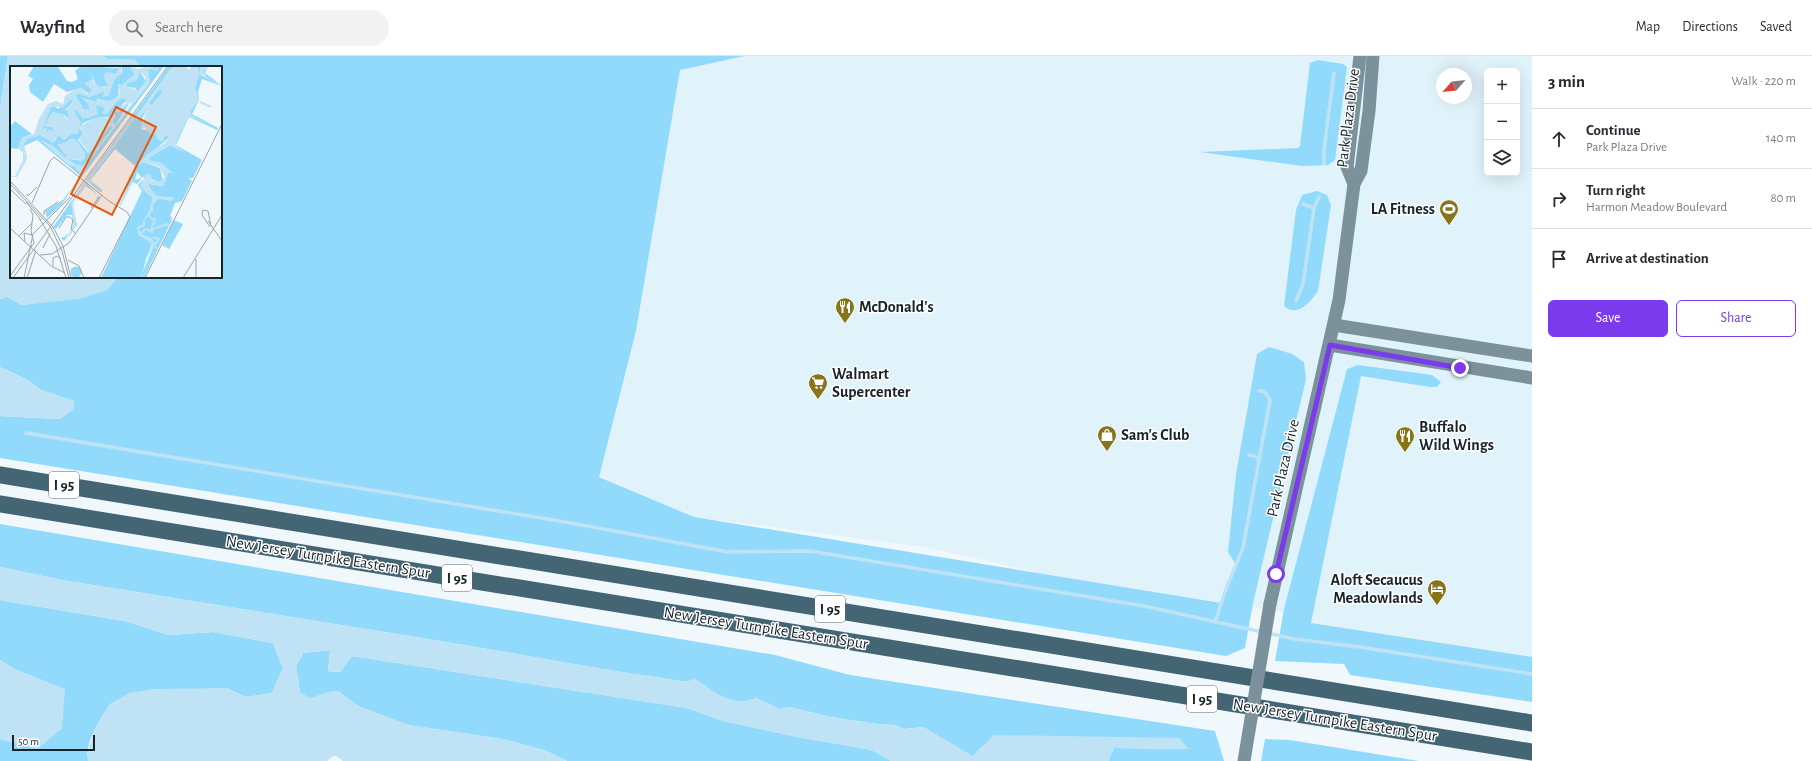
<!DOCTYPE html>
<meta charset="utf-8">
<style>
body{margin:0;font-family:"Alegreya Sans",sans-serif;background:#f2f2f3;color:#2b2b33}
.controls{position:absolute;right:12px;top:12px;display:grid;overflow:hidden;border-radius:6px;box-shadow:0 4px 16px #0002}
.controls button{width:36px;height:36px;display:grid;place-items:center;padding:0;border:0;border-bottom:1px solid #e1e1e2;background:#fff;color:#2b2b33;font:20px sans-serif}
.compass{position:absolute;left:1436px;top:12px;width:36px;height:36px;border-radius:50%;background:#fff;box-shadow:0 4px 16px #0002;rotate:243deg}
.scale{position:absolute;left:12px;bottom:10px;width:83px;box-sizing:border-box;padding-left:4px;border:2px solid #17252b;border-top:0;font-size:11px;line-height:14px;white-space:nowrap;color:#17252b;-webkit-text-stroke:3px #fff;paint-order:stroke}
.stop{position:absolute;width:12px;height:12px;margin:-9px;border:3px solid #7c3aed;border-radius:50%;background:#fff}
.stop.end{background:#7c3aed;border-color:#fff;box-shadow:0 1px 4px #0008}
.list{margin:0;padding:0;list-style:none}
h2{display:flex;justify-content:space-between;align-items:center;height:52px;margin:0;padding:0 16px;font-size:17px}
h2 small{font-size:13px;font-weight:400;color:#7c7c81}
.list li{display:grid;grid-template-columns:26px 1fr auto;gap:12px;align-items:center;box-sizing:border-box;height:60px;padding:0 16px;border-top:1px solid #e1e1e2}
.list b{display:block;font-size:15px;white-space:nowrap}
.list p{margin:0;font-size:13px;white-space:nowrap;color:#7c7c81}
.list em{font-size:13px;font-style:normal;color:#7c7c81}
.actions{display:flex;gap:8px;padding:12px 16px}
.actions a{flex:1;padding:9px 0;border:1px solid #7c3aed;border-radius:6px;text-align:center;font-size:14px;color:#7c3aed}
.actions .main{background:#7c3aed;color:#fff}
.icon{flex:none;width:22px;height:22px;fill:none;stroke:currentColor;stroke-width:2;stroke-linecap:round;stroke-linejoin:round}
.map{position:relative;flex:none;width:1532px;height:705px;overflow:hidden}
header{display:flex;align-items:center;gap:24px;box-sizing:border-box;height:56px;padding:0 20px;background:#fff;border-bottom:1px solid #e1e1e2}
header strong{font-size:19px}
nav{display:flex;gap:22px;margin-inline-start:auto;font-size:14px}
.search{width:280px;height:36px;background:#f2f2f3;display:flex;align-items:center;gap:10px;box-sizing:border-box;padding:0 14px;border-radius:22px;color:#7c7c81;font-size:15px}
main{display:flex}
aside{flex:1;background:#fff}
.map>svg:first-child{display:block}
.built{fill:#e0f2fa;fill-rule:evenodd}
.green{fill:#91dafc}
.water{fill:#bfe3f4}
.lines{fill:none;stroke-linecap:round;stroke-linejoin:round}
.stream{stroke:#bfe3f4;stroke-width:3.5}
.secondary{stroke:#7b919c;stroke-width:13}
.highway{stroke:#446573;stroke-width:17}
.secondary-bridge{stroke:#7b919c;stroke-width:13}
.route{stroke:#7c3aed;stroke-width:5}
.labels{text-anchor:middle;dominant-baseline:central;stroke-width:3;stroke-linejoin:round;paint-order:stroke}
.shield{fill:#fff;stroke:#5d666b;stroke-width:1}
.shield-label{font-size:15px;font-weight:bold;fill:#17252b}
.street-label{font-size:16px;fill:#17252b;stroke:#fff}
.poi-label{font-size:16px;font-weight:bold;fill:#17252b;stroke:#fff;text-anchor:start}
.inset-river{fill:none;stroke:#bfe3f4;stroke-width:2}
.inset-road{fill:none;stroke:#9aa4a8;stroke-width:1}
.view{fill:#e8590c;fill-opacity:0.15;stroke:#e8590c;stroke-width:2}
.inset-edge{fill:none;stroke:#17252b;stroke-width:2}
</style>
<header>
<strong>Wayfind</strong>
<div class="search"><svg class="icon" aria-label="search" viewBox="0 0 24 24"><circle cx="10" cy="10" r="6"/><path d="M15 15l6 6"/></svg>Search here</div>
<nav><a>Map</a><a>Directions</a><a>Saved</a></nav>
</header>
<main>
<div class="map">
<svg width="1532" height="705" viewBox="0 0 1532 705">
<rect width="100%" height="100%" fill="#f1f8fc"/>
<path class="built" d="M 745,0 L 1532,0 L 1532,601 L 1311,567 L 1312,560 L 1094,529 L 925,491 L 694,461 L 599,420 L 636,275 L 680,14 ZM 1487,15 L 1517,15 L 1517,117 L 1487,117 ZM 1442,18 L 1466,18 L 1466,42 L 1442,42 Z"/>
<g class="green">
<polygon points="0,0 8,0 0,53"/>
<polygon points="103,0 745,0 680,14 636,275 599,421 694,461 1221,547 1236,509 1228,496 1236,418 1257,298 1269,291 1292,298 1304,306 1306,323 1253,547 1245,592 1226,600 0,402 0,360 60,363 74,345 41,334 28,324 0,311 0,243 7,241 22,249 107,234 118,221 221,221 221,11 134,11 138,8 135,4 108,3"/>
<polygon points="1318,4 1343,8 1347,11 1335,104 1328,109 1302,110 1200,96 1298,92 1300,90 1310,7"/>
<path d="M 1317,135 L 1327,139 L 1331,149 L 1318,235 C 1310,246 1298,262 1284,250 L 1296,154 L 1302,139 Z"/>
<polygon points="1358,309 1432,319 1441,326 1437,331 1430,331 1361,320 1311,567 1532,601 1532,646 1350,619 1344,608 1275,605 1284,553 1347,313"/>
<path d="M 0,468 L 775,599 L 850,619 L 1215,675 L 1224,705 L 1108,705 L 1114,692 L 1188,693 L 1178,682 L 972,700 L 923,671 L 904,673 L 895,669 L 877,668 L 831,661 L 789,651 L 780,653 L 756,642 C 732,653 714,635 694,623 L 687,626 L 602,613 L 465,589 L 62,524 L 0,511 Z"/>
<path d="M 0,544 L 125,565 L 169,579 L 213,576 L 273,587 L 283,612 L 272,637 L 246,641 L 227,632 L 110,648 C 102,661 82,690 89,705 L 0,705 L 0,683 L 38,692 L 62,672 L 13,612 L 0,604 Z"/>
<polygon points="330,594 328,615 340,616 352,600 687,652 723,665 798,681 872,694 891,705 567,705 544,694 502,683 408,669 358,650 338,635 329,636 310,643 300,636 296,610 303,597"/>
<polygon points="1265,683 1290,684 1419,705 1261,705"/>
</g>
<g class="water">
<polygon points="8,0 103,0 108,3 135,4 139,8 134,11 11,11 11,221 118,221 107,234 80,243 22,249 7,241 0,243 0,53"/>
<polygon points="0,311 28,324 41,334 75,345 73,354 60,363 0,360"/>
<path d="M 0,511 L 62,524 L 465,589 L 602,613 L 687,626 L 694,622 C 714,635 732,653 756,642 L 780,653 L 789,651 L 831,661 L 877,668 L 895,669 L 904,673 L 923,671 L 972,700 L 994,679 L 1179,682 L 1189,693 L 1114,692 L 1108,705 L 891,705 L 872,694 L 798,681 L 723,665 L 686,652 L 352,600 L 340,616 L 328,615 L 330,594 L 303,597 L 296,610 L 300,636 L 310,642 L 329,636 L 338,635 L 358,650 L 408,669 L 502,683 L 544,694 L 567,705 L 343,705 L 336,700 L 333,700 L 327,705 L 89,705 L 87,700 L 94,675 L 110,648 L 129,637 L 154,633 L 227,632 L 246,641 L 272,637 L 283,612 L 273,587 L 213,576 L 169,579 L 125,565 L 0,544 Z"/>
<polygon points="0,604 13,612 65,633 62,672 37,693 0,683"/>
</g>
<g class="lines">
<g class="stream">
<polyline points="1324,108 1324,94 1334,17"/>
<polyline points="1303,148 1314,152"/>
<polyline points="1296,245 1303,228 1314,152 1319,141"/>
<polyline points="26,377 571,467 728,496 810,495 1144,550 1262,576"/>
<polyline points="1249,399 1255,400 1259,405"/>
<polyline points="1215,566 1226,533 1243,492 1270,344 1264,335 1259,335"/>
<polyline points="1268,577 1294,583 1360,591 1532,618"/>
</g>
<g class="secondary">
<polyline points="1354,128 1347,111 1360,0"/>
<polyline points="1334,269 1532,300"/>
<polyline points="1330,289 1532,322"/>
<polyline points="1270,548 1339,244 1354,128 1361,115 1369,55 1373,0"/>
</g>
<g class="highway">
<polyline points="0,419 1532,667"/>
<polyline points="0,448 1532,696"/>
</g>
<polyline class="secondary-bridge" points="1244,705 1270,548"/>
</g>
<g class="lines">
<polyline class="route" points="1276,518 1330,289 1460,312"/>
</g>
<defs>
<symbol id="stadium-pin" viewBox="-11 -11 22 30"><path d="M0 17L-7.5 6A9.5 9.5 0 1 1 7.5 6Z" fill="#887519" stroke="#fff"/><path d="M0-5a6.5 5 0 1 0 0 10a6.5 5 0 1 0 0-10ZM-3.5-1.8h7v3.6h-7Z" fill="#fff"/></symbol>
<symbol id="restaurant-pin" viewBox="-11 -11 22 30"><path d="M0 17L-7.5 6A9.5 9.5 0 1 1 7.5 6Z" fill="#887519" stroke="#fff"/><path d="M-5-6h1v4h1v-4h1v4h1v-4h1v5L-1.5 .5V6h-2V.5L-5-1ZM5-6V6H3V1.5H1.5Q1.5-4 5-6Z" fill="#fff"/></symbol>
<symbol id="supermarket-pin" viewBox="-11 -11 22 30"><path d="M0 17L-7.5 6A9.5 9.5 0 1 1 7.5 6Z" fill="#887519" stroke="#fff"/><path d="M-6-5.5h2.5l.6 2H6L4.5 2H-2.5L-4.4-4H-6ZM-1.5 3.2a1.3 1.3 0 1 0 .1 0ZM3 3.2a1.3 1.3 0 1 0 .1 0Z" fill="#fff"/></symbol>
<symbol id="shop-pin" viewBox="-11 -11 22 30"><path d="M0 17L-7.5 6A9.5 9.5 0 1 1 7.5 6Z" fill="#887519" stroke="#fff"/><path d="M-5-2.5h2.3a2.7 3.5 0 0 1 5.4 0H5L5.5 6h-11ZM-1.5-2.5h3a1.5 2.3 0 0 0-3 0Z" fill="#fff"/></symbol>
<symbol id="hotel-pin" viewBox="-11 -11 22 30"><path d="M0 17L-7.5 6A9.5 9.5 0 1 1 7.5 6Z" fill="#887519" stroke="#fff"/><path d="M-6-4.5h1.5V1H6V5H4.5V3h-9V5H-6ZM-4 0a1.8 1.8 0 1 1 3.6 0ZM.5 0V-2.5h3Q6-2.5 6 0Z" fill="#fff"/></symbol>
</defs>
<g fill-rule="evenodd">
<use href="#stadium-pin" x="1438" y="142" width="22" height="30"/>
<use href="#restaurant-pin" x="834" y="240" width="22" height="30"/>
<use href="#supermarket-pin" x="807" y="316" width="22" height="30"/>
<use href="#shop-pin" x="1096" y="368" width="22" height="30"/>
<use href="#restaurant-pin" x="1394" y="369" width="22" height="30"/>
<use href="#hotel-pin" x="1426" y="522" width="22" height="30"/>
</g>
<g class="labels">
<g class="shield">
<rect x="49" y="416" width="30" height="26" rx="3"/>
<rect x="442" y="509" width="30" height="26" rx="3"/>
<rect x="815" y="540" width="30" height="26" rx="3"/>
<rect x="1187" y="630" width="30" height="26" rx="3"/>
</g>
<g class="shield-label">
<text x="64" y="429">I 95</text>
<text x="457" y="522">I 95</text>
<text x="830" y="553">I 95</text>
<text x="1202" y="643">I 95</text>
</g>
<g class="street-label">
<text transform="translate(1348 62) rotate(-83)">Park Plaza Drive</text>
<text transform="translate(1283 412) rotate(-77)">Park Plaza Drive</text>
<text transform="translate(328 501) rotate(9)">New Jersey Turnpike Eastern Spur</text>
<text transform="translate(766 572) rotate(9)">New Jersey Turnpike Eastern Spur</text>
<text transform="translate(1335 664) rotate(9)">New Jersey Turnpike Eastern Spur</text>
</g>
<g class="poi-label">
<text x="1435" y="153" text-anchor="end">LA Fitness</text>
<text x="859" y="251">McDonald's</text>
<text x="832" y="318">Walmart<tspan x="832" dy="18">Supercenter</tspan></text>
<text x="1419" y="371">Buffalo<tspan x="1419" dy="18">Wild Wings</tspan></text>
<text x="1121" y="379">Sam's Club</text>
<text x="1423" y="524" text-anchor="end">Aloft Secaucus<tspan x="1423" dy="18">Meadowlands</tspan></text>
</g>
</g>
<g transform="translate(10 10)">
<rect width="212" height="212" fill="#f1f8fc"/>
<path d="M 24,0 L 48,1 L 57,15 L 62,16 L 68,13 L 65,5 L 71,0 L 109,2 L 106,8 L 99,7 L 95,13 L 99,20 L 88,21 L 82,11 L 83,14 L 75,17 L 83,24 L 79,28 L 71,22 L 57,26 L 44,18 L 33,36 L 20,26 L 19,19 L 23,13 L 18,10 ZM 112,0 L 119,0 L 125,8 L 111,20 L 109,18 L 108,30 L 101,35 L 86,36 L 73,32 L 79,39 L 79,43 L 74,44 L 65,29 L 69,27 L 79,31 L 95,25 L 93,31 L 98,29 L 104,14 L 112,6 ZM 141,0 L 154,0 L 72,111 L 27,74 L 14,80 L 17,91 L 16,95 L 7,111 L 17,92 L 13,79 L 17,73 L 30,69 L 45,75 L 48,69 L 54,74 L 61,68 L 67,68 L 70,57 L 64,46 L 65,42 L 73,52 L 77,52 L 86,48 L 86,39 L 95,41 L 96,48 L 108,34 L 114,32 L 117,34 L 111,40 L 108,46 L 120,36 L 105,60 L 98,51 L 86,52 L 73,57 L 70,62 L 73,68 L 68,74 L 78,87 L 100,60 L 103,61 L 73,100 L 66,99 L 58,93 L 69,94 L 75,88 L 68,77 L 60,73 L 58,76 L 48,79 L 57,90 L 56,92 L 29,73 L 60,99 L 66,100 L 70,107 L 73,104 L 72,109 L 78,96 L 139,17 L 138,3 L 143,3 ZM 159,0 L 163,0 L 126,51 L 126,54 L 138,42 L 132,52 L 132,63 L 146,67 L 148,73 L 153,75 L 155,68 L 160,71 L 129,97 L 134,96 L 150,102 L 153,115 L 148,116 L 137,111 L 133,112 L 136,108 L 132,112 L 127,106 L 125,114 L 132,112 L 127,118 L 122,116 L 110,140 L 125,100 L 105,83 L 80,115 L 93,125 L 90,126 L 76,114 ZM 187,0 L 190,0 L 191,8 L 198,12 L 192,6 L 198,0 L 195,7 L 212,20 L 192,13 L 188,26 L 189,34 L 182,48 L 208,62 L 207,64 L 179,51 L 166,79 L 192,94 L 183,112 L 179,112 L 182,115 L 172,135 L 165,137 L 160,150 L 162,151 L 160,154 L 163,152 L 134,212 L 131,212 L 133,207 L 130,212 L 91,212 L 132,125 L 128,119 L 132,114 L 132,123 L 143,132 L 139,147 L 133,155 L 133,159 L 128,161 L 129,169 L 142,177 L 135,196 L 133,206 L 144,179 L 141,172 L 130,168 L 129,162 L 135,159 L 134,155 L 143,143 L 142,140 L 148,132 L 161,135 L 163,131 L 147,131 L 139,121 L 139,118 L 153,120 L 158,107 L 162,107 L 151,97 L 140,95 L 138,92 L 160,79 L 172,85 L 165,78 L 176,52 L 180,49 L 192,55 L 181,49 L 180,45 L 188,35 L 185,22 L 189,8 ZM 130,6 L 136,15 L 121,36 L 128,25 L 125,22 L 117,21 L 116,18 ZM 149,23 L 153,26 L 141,40 L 139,37 ZM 61,33 L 63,36 L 55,44 L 58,44 L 59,53 L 54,49 L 39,52 L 35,60 L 42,61 L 44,66 L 39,64 L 36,68 L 36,62 L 32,65 L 40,42 L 45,40 L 48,43 ZM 5,55 L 22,68 L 12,72 L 8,83 L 0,82 L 0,61 ZM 69,113 L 52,138 L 37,152 L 35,145 L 53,134 ZM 75,116 L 89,130 L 86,134 L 88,129 L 76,120 L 62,138 L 67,159 L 54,175 L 51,172 L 59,169 L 64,160 L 62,149 L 57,149 L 46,163 L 43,161 ZM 164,154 L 173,158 L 159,183 L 152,179 ZM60.5 206a5.5 5.5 0 1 1 11 0a5.5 5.5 0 1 1-11 0Z" fill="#91dafc"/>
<path d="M 107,0 L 112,0 L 111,6 L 114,6 L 104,14 L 99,29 L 93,31 L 95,25 L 79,31 L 69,27 L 65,29 L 74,44 L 79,43 L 79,39 L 72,32 L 86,36 L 87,32 L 99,35 L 108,31 L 110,24 L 107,19 L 111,20 L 125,8 L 119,0 L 129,3 L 137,0 L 141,0 L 145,3 L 149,0 L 147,5 L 138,2 L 140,15 L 78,96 L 73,109 L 73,104 L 70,107 L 62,98 L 59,100 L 60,98 L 29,73 L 45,81 L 56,92 L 57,90 L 48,79 L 64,72 L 75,88 L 75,92 L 71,96 L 66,93 L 58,93 L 66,99 L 73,100 L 103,61 L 100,60 L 79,87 L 69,74 L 73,68 L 70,60 L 86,52 L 98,52 L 102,46 L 106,49 L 102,58 L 105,60 L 121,38 L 120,36 L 108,47 L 106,45 L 108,41 L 116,38 L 115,32 L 108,34 L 95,49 L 92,47 L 95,42 L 86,39 L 88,48 L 73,53 L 65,42 L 64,46 L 71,56 L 68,68 L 61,68 L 54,74 L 48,69 L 43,77 L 30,69 L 17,73 L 13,79 L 17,92 L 14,98 L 7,111 L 0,111 L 5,110 L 13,94 L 13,87 L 8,82 L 12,72 L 24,68 L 29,53 L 38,38 L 46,35 L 53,38 L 55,30 L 66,23 L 71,22 L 77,28 L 83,25 L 75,18 L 83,12 L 72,1 L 84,12 L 83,15 L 90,21 L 99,20 L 93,9 L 97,6 L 106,8 L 109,2 ZM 130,6 L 135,10 L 136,15 L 130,25 L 117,21 L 116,18 L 127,14 ZM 61,33 L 63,37 L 54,45 L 58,44 L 59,53 L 54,51 L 54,48 L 42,46 L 35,60 L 42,61 L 44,66 L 39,64 L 36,68 L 37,62 L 32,65 L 40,42 L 45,40 L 52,42 ZM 163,0 L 174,0 L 180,4 L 181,0 L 187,0 L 190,8 L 190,0 L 196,0 L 193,9 L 212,20 L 189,9 L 185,22 L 189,34 L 180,45 L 182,50 L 206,62 L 179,50 L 165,78 L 176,87 L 160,79 L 138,92 L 140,95 L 151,97 L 163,107 L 158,107 L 153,120 L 139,118 L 139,121 L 147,130 L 165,132 L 161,135 L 148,132 L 142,140 L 144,146 L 141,145 L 134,155 L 135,157 L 133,161 L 129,162 L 130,168 L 141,172 L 145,177 L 135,196 L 141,198 L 135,197 L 134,203 L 130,212 L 142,177 L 129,169 L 127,162 L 133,159 L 133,155 L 139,146 L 143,132 L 132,123 L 130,118 L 137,108 L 142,109 L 141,114 L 148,116 L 153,115 L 154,110 L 150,101 L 134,96 L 127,99 L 138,88 L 155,77 L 160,71 L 155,68 L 153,76 L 148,74 L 146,67 L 142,69 L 134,61 L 130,64 L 137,44 L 124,54 ZM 149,23 L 153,26 L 141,40 L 139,37 Z" fill="#bfe3f4" fill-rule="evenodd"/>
<path class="inset-river" d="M 190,36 L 201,41M 79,114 L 90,123M 110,139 L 123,114M 138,149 L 142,153 L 145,153 L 141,164 L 156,158 L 160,160M 130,168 L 136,163 L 142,166 L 143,163M 56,170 L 60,168 L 65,158 L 62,137 L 124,52M 143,171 L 149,173 L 144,180 L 148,183"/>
<path class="inset-road" d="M 44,91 L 99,135M 0,115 L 43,161 L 53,180 L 61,212M 0,118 L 40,160 L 52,185 L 59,212M 0,123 L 16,138M 16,129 L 19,129 L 27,121M 16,136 L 31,154M 22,137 L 40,95 L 44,91M 81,142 L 89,131M 34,149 L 34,145 L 48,136M 29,152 L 46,180 L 56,212M 198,155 L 212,175M 200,161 L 192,149 L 193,144 L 198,145 L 201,160M 0,162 L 41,200 L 55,207M 49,162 L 56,151 L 60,151 L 63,154 L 61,163 L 65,167M 9,170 L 22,157M 15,175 L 14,167 L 22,169M 33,182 L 40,168M 30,189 L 42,188 L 59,177 L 92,129M 58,194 L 69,200 L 74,212M 43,200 L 43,192 L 47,190 L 51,193M 0,210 L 24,177 L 21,165 L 23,149 L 20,143M 3,212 L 158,0M 14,212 L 23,168 L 60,131M 17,212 L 26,184M 89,212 L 120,151 L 117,146 L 99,135M 135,212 L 212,58M 173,212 L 212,149M 186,212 L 186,193"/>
<path class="view" d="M 106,41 L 146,61 L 102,149 L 61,128 Z"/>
<rect width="212" height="212" class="inset-edge"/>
</g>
</svg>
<div class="controls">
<button>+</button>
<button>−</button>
<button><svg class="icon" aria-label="layers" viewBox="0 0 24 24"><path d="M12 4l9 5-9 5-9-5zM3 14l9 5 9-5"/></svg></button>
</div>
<svg class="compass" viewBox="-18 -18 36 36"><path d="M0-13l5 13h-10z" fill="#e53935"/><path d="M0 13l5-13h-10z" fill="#7c7c81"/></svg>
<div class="scale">50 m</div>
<div class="stop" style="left:1276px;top:518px"></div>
<div class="stop end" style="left:1460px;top:312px"></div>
</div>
<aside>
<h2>3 min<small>Walk · 220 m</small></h2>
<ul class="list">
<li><svg class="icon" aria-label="ahead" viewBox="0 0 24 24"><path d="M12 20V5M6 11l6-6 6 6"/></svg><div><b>Continue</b><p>Park Plaza Drive</p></div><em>140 m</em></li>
<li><svg class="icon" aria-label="right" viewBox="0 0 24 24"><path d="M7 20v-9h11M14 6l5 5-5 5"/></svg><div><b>Turn right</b><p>Harmon Meadow Boulevard</p></div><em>80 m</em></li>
<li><svg class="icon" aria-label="arrive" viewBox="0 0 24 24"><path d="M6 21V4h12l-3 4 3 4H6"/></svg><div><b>Arrive at destination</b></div></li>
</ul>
<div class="actions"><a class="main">Save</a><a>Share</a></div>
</aside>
</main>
